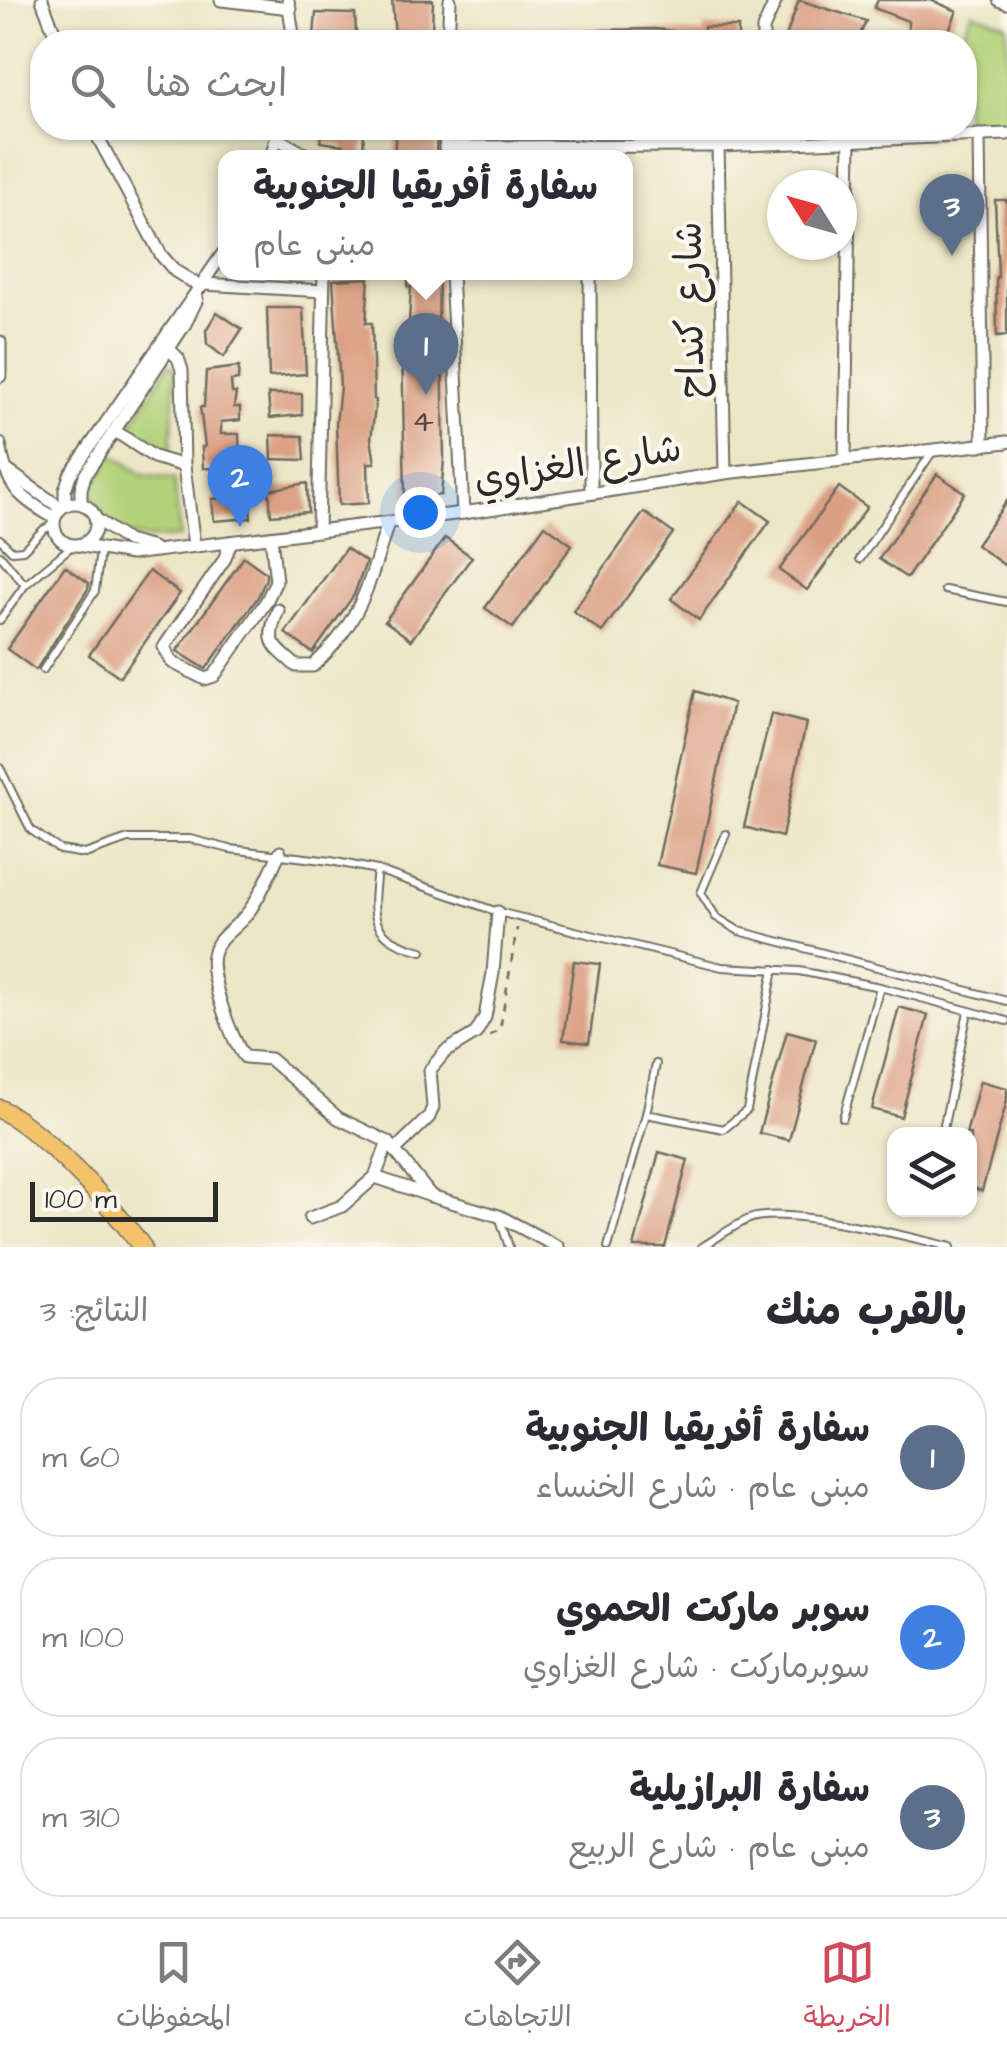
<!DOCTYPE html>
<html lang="ar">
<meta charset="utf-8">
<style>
body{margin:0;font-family:"Architects Daughter","Playpen Sans Arabic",sans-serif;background:#f7f7f7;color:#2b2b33;direction:rtl}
.controls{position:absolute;right:30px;bottom:30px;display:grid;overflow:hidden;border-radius:20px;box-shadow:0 2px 8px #0004}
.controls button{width:90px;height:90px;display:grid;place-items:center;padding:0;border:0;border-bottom:2px solid #e1e1e2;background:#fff;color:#2b2b33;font:50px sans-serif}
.compass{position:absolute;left:767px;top:170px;width:90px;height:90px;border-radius:50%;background:#fff;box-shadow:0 2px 8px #0004;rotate:307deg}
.scale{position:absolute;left:30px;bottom:25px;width:188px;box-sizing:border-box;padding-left:10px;border:5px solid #2b2b2b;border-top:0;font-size:28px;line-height:35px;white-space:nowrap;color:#2b2b2b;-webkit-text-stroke:8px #fbf7ec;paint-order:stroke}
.you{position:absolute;left:420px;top:512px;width:35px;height:35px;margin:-25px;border:8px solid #fff;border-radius:50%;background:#1a73e8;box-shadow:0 0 0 15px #1a73e833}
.badge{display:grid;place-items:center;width:65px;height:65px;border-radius:50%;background:#d1495b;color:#fff;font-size:32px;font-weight:700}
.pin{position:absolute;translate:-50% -82px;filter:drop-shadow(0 2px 5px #0008)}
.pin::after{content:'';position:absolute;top:52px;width:35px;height:30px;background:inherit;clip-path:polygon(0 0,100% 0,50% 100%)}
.popup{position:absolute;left:218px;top:150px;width:415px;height:130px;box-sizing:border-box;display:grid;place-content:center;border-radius:20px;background:#fff;filter:drop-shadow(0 2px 8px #0005);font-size:32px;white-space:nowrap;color:#7c7c81}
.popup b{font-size:38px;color:#2b2b33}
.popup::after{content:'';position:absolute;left:50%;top:100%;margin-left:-20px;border:20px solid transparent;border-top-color:#fff}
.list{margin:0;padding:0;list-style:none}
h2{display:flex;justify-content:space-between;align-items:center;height:130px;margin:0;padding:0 40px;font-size:42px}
h2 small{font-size:32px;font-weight:400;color:#7c7c81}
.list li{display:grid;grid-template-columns:65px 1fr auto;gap:30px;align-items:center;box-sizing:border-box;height:160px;margin:0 20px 20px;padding:0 20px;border:2px solid #e1e1e2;border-radius:40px}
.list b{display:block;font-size:38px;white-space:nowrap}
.list p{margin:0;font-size:32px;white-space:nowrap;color:#7c7c81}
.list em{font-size:32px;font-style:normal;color:#7c7c81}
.icon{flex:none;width:55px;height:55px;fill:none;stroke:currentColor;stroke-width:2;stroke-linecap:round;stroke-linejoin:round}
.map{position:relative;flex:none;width:1007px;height:1247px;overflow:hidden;direction:ltr}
.search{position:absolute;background:#fff;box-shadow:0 2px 8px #0004;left:30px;right:30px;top:30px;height:110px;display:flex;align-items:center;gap:25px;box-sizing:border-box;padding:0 35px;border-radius:40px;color:#7c7c81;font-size:38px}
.sheet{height:670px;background:#fff}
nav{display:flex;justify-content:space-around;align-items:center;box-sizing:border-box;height:140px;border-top:2px solid #e1e1e2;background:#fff;font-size:28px;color:#7c7c81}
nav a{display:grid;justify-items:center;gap:5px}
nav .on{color:#d1495b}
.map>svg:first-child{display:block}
.green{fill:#b2d178;stroke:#6e7e52;stroke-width:2.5}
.building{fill:#da9e82}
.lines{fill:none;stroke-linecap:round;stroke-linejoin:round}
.service-casing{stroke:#6f6c61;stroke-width:10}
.minor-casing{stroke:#6f6c61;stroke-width:15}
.primary-casing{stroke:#6f6c61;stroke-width:21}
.path{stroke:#6f6c61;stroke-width:2.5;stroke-dasharray:8 8;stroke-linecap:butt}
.service{stroke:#fff;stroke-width:6}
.minor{stroke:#fff;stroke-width:11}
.primary{stroke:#f4c26a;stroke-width:18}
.labels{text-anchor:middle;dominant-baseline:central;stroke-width:8;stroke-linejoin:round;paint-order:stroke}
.number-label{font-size:32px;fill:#574841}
.street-label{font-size:38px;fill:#2b2b2b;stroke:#fbf7ec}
</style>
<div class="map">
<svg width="1007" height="1247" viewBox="0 0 1007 1247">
<rect width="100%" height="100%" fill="#fbf7ec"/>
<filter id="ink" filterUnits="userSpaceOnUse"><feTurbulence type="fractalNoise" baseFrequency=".01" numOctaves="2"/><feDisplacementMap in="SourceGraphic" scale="20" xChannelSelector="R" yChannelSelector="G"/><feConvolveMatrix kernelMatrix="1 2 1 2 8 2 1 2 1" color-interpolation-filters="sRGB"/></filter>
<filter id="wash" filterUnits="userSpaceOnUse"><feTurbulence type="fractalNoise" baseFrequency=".0048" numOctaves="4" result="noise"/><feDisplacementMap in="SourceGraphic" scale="40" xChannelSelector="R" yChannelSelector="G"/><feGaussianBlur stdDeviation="2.25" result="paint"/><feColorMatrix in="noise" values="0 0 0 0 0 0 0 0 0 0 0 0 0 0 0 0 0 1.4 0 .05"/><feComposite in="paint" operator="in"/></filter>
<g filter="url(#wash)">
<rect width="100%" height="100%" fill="#ece5c6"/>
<g class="green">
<polygon points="972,12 1007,24 1007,122 965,123 964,42 960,42"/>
<polygon points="226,257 226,272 316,273 316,281 214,274"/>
<polygon points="169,364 176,370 171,449 155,448 129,429"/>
<path d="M 112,454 L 143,475 L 174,479 L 180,537 C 130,541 115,539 90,494 Z"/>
</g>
<g id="blocks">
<g class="building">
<polygon points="392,0 433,0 432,36 395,36"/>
<polygon points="799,0 866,21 857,42 784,42"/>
<polygon points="878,0 931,0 957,11 944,42 908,30 908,21 874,8"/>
<polygon points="316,13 355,14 356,34 314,35"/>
<polygon points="704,27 738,27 738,42 542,42 541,31 654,29 704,34"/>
<polygon points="323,128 364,128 363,158 341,158 343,145 320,142"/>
<polygon points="396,128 437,128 436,158 394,158"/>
<polygon points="995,200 1007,200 1007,335 997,336 996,277 998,277"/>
<polygon points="408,272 439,272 438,338 442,337 444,459 441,495 405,500 402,339 408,339 411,287 408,287"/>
<polygon points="369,278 366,323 372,323 374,399 376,400 371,438 375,463 368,463 369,503 339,505 336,424 340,387 333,280"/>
<polygon points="267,308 303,308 306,374 269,377"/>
<polygon points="217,312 242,329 224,357 207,344 206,330"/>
<polygon points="239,367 238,380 231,381 232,393 236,393 234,407 240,407 240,420 221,422 221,434 239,434 240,469 203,468 202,447 205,447 200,407 204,407 206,371"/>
<polygon points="268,394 302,394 302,415 270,418"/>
<polygon points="271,435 303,436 305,460 272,459"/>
<polygon points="937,474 965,493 907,578 879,559"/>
<polygon points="307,483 308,512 271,515 269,490"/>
<polygon points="839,487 867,507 807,590 779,570"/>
<polygon points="249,494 251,518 214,521 212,499"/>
<polygon points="742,501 770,521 699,620 671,599"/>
<polygon points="1007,501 1007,567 976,545"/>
<polygon points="644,512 673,533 602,632 573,611"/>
<polygon points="545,525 572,545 513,628 485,608"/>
<polygon points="445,538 472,557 411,640 385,621"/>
<polygon points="346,548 366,562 354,595 313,653 285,633"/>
<polygon points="244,557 266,573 266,579 258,597 206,669 177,651"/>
<polygon points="65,566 89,583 88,589 36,670 7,649"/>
<polygon points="149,571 180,593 120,677 89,655"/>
<polygon points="695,691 733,703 696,873 657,865"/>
<polygon points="771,714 806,723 782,837 744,827"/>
<polygon points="574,961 600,964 589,1043 563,1040"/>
<polygon points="899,1007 928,1015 901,1117 872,1109"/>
<polygon points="787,1031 816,1039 789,1140 759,1133"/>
<polygon points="980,1081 1007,1088 1007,1100 982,1191 970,1187 970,1134 966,1134"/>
<polygon points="659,1152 688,1160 665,1247 634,1247"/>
</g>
</g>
</g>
<g filter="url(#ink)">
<use href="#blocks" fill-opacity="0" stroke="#6f6c61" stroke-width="2.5"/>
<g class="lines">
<defs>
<g id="service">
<polyline points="0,539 12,551 23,550 43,530 54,524"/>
<polyline points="0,555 25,585"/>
<polyline points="860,559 933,451"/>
<polyline points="945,590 1007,602"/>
<polyline points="0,620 25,585 73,545"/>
<polyline points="43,670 95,591 100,551"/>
<polyline points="0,768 31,830 60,850 85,854 128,839 190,839 230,849 331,861 377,870 498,912 722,967 799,971 880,987 1007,1021"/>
<polyline points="726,834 701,893 716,917 739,931 1007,1001"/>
<path d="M 377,870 C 371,918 370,938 422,951"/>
<polyline points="646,1114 724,1129 747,1110 774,969"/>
<polyline points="843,1118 880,987"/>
<polyline points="942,1134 968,1012"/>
<polyline points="500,1219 509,1247"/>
<polyline points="608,1247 646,1114 656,1064"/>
<path d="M 702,1247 C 717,1238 733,1226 749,1219 C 785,1205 909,1237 951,1247"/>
</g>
<g id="minor">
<polyline points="42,0 58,42"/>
<polyline points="221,0 290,8"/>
<polyline points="288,0 294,42"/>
<polyline points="999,0 1007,3"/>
<polyline points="448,42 450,0"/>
<polyline points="763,42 763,29 776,0"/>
<polyline points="93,128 161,255 175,271 201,287"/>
<polyline points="979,135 983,444"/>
<polyline points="278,139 312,158"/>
<polyline points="718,146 725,473"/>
<polyline points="445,147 718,146 1007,134"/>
<polyline points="271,158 279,128"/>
<polyline points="445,158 446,128"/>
<polyline points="451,272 463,513"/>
<polyline points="590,272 591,493"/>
<polyline points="204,284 323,291"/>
<polyline points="0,342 0,376"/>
<polyline points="169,349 178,358 182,370 184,466 194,546"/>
<polyline points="115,431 154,457 184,466"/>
<path d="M 0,444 C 6,486 19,498 55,518"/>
<polyline points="845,458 850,140"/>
<polyline points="8,471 61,508"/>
<circle cx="75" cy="524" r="21"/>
<polyline points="81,503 81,489 85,475 185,324 197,299"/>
<polyline points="65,505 65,490 70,475 226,249"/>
<polyline points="96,519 127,541 153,548"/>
<polyline points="318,531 324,272"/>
<polyline points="231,542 224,560 164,647 172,662 205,679 214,676 266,602 276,581 271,537"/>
<polyline points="78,545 131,554 463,513 725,473 1007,442"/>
<path d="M 278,610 C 265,643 272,644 296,666 L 313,666 C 362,621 369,583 388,523"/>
<path d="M 280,852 C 270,872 261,896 247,914 C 236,928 217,937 213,955 C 208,974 232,1042 245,1057 L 270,1059 L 338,1118 L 388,1142 L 431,1196 L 499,1216 L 558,1247"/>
<polyline points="396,1149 429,1117 433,1107 430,1070 445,1052 476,1033 485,1017 493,973 498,912"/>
<polyline points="375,1177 431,1196"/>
<polyline points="310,1218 342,1206 375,1177 388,1142"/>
</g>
<path id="primary" d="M 0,1109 C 43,1131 113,1206 142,1247"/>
</defs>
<use href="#service" class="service-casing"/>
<use href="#minor" class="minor-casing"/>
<use href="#primary" class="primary-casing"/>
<polyline class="path" points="489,1036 500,1029 517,928"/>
<use href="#service" class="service"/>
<use href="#minor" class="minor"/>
<use href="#primary" class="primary"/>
</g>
</g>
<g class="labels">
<g class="number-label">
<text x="423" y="421">4</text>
</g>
<g class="street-label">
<text transform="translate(691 310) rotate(-91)">شارع كنداح</text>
<text transform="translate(578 465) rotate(-9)">شارع الغزاوي</text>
</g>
</g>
</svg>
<div class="controls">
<button><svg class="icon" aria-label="layers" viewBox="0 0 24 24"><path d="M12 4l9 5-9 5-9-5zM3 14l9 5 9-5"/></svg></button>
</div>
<svg class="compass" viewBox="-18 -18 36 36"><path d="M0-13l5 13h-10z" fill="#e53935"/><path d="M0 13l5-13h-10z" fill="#7c7c81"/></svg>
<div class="scale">100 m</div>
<div class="you"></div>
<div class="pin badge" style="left:426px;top:395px;background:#5c6f8a">1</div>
<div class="popup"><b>سفارة أفريقيا الجنوبية</b>مبنى عام</div>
<div class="pin badge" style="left:240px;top:527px;background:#3f7fe0">2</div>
<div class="pin badge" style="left:952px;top:256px;background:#5c6f8a">3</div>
<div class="search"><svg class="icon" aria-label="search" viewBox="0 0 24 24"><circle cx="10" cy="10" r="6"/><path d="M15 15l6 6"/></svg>ابحث هنا</div>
</div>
<section class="sheet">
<h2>بالقرب منك<small>النتائج: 3</small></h2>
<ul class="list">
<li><span class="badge" style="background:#5c6f8a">1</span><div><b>سفارة أفريقيا الجنوبية</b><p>مبنى عام · شارع الخنساء</p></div><em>60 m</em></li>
<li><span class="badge" style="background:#3f7fe0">2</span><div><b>سوبر ماركت الحموي</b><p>سوبرماركت · شارع الغزاوي</p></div><em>100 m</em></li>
<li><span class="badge" style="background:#5c6f8a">3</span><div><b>سفارة البرازيلية</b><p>مبنى عام · شارع الربيع</p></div><em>310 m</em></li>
</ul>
</section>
<nav>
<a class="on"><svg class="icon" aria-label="map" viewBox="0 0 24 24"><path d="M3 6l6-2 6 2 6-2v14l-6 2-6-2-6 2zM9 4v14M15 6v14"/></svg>الخريطة</a>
<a><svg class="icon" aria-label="directions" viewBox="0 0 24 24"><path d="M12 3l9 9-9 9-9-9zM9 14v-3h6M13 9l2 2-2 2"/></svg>الاتجاهات</a>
<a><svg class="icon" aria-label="saved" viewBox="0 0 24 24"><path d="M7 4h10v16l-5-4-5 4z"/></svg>المحفوظات</a>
</nav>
